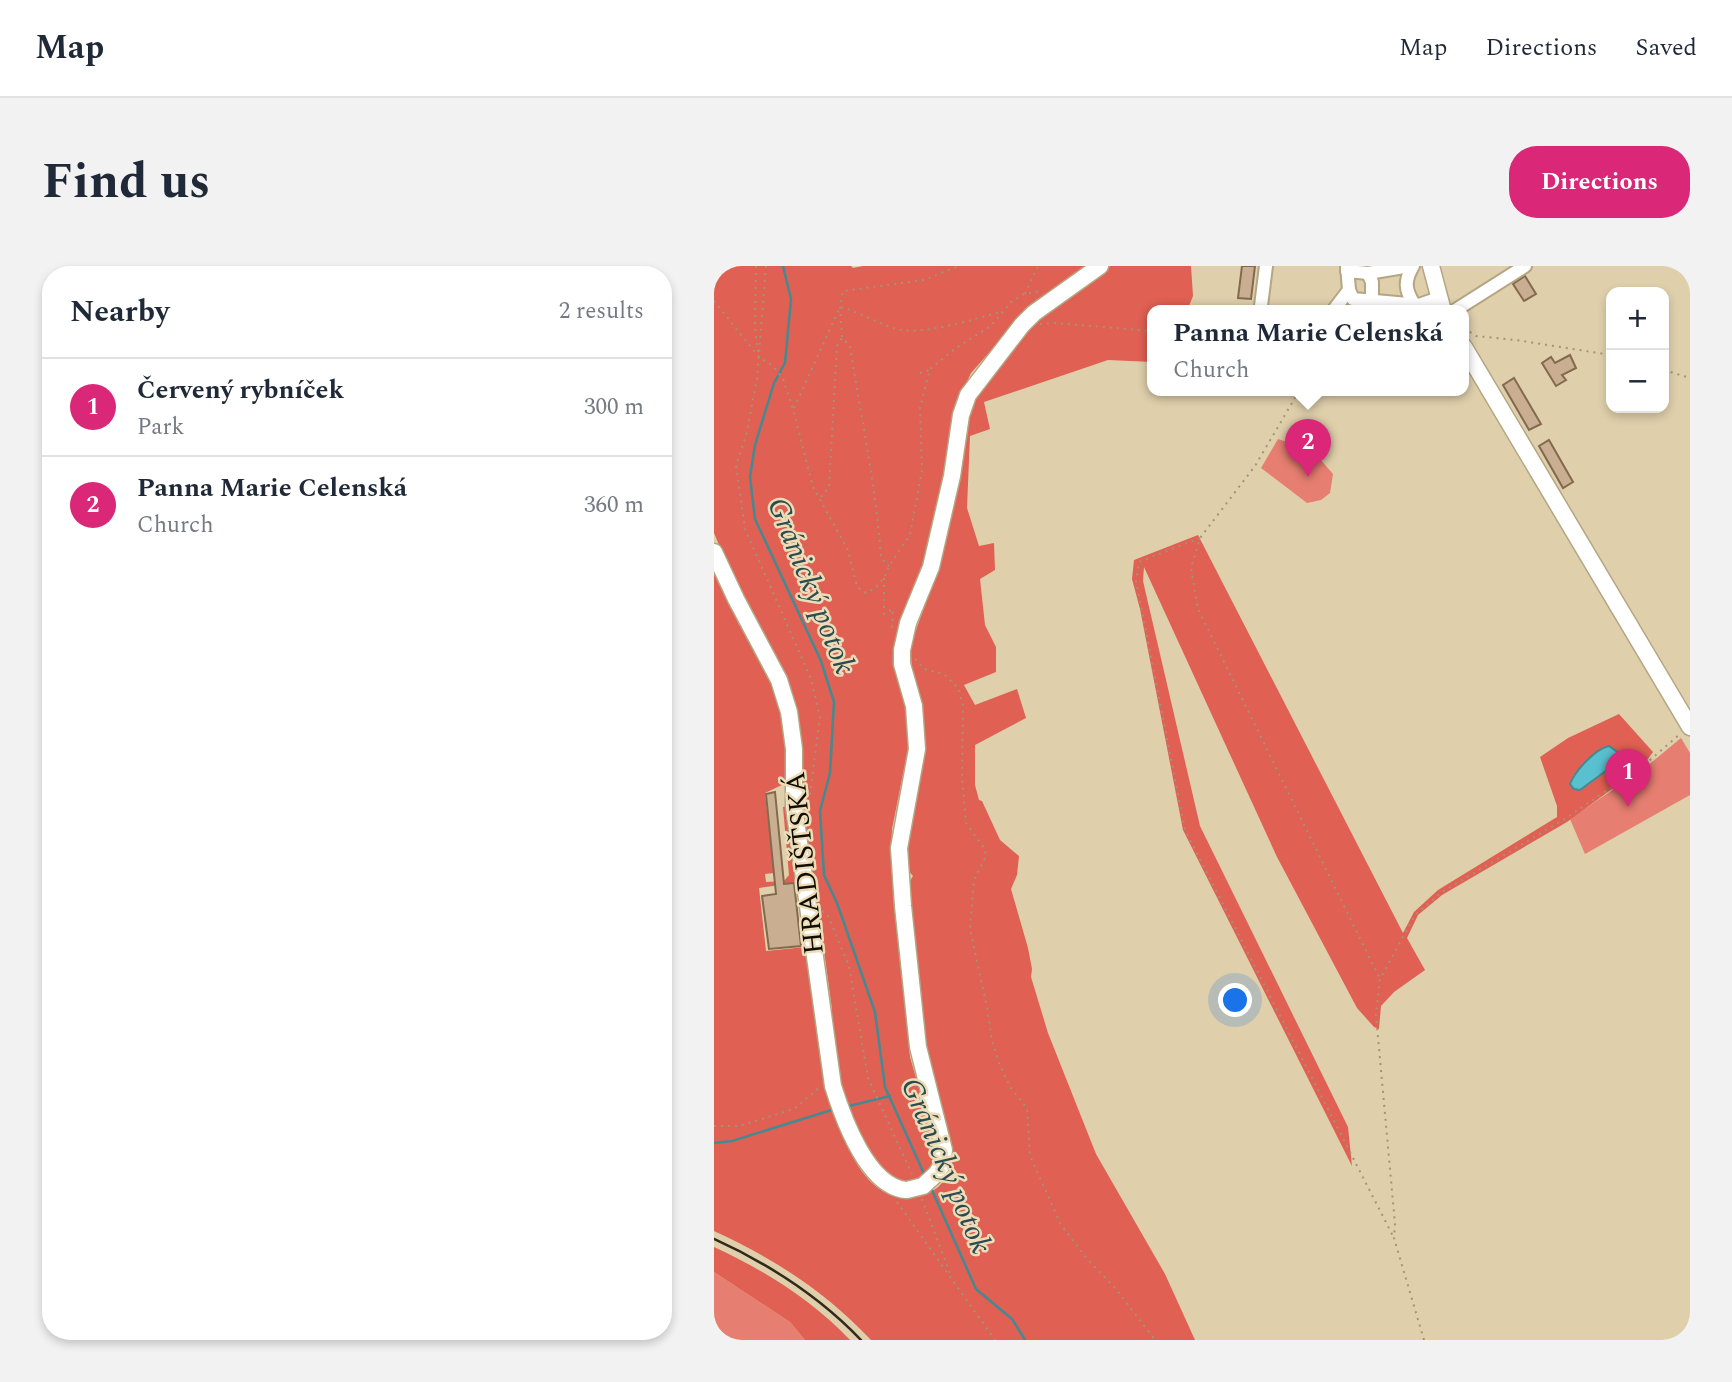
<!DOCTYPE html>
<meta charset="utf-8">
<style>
body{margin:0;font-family:Spectral,serif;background:#f2f2f3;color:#1f2937}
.controls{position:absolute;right:21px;top:21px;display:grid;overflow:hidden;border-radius:14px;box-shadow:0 4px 10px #0003}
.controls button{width:63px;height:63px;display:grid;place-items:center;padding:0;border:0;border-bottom:2px solid #e0e1e3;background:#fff;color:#1f2937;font:35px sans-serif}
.you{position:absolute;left:522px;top:735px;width:24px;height:24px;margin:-18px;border:5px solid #fff;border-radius:50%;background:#1a73e8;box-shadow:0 0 0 10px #1a73e833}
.badge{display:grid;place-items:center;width:46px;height:46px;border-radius:50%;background:#db2777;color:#fff;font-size:23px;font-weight:700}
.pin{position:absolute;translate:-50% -58px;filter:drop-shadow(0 2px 4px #0008)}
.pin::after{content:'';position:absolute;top:37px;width:24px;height:21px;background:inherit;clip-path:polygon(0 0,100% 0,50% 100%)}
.popup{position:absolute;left:433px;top:39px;width:322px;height:91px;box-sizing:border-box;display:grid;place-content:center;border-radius:14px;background:#fff;filter:drop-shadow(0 2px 5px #0005);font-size:23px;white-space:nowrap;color:#747a83}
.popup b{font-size:26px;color:#1f2937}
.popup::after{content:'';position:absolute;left:50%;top:100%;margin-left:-14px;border:14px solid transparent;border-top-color:#fff}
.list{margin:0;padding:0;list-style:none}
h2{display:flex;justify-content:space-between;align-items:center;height:91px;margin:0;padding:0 28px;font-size:30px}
h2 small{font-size:23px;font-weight:400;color:#747a83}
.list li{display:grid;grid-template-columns:46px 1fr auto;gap:21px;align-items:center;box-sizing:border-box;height:98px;padding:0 28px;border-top:2px solid #e0e1e3}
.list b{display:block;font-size:26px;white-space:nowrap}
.list p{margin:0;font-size:23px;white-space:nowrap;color:#747a83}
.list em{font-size:23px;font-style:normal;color:#747a83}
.map{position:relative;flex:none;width:976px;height:1074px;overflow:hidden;border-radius:28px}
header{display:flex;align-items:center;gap:42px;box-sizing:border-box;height:98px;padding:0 35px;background:#fff;border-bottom:2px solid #e0e1e3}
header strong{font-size:33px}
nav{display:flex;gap:38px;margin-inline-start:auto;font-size:24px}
.intro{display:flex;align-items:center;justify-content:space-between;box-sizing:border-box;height:168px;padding:0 42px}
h1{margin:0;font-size:49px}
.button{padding:18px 32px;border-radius:28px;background:#db2777;color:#fff;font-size:24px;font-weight:700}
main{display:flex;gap:42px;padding:0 42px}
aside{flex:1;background:#fff;border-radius:28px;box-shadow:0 4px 10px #0003}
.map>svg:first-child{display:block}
.green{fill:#e67e71}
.forest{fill:#e06053;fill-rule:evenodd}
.water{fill:#58c0cf;stroke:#438a92;stroke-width:2}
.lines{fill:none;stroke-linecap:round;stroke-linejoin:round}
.stream{stroke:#438a92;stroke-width:2.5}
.building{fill:#caae91;stroke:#836a4e;stroke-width:2}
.street-casing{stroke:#b4a683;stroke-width:16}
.secondary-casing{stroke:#b4a683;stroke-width:19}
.path{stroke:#a19478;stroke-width:2;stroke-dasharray:2 5;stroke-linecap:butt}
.street{stroke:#fff;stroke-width:12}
.secondary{stroke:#fff;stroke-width:16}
.rail{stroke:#312a1c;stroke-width:2.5}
.secondary-bridge-casing{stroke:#b4a683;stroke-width:19;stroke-linecap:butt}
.secondary-bridge{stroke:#fff;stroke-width:16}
.labels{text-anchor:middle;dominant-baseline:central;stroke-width:5;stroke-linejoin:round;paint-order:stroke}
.street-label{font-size:28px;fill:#110c02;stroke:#ecddb8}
.water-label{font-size:30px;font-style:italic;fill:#2b4b50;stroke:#ecddb8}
</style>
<header>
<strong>Map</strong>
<nav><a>Map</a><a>Directions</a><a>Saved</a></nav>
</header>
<div class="intro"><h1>Find us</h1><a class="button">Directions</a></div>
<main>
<aside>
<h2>Nearby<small>2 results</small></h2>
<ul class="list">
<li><span class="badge">1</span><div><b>Červený rybníček</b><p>Park</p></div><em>300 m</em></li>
<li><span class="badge">2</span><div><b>Panna Marie Celenská</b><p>Church</p></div><em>360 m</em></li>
</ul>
</aside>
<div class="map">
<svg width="976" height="1074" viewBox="0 0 976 1074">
<rect width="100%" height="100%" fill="#dfcfab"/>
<g class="green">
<polygon points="564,173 599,185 619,208 616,227 607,234 593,237 547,202"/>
<polygon points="967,472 976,487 976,529 871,588 856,553 932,501"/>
<polygon points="0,1006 76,1056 91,1074 0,1074"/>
</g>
<g class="forest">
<polygon points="0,0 137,0 139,2 149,0 376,0 303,55 257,107 241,141 235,186 218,268 182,399 192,444 195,478 178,563 177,587 196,791 223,885 221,897 205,914 193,917 181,915 170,908 143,868 124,811 114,744 118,743 110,685 105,683 88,552 88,476 84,447 71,411 16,305 0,267"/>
<path d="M 396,0 L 477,0 L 479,30 L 473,45 L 438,45 L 438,96 L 394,94 L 270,136 L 276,163 L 256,170 L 253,242 L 265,280 L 280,277 L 281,304 L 266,313 L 271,359 L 282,381 L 282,406 L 250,419 L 261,439 L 303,423 L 312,452 L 261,479 L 261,519 L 265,534 L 268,535 L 286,574 L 305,590 L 303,609 L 297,623 L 314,682 L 318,703 L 317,711 L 334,767 L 382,888 L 451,1008 L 481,1074 L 157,1074 C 112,1026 59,992 0,965 L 0,303 L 55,405 L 69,448 L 74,483 L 73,512 L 70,518 L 51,527 L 60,607 L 51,608 L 52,616 L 70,615 L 75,609 L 69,541 L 77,540 L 84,608 L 81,617 L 45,622 L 52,685 L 92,681 C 100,737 114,948 203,931 C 218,929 233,916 237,901 C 244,880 221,822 214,798 C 208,776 208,752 205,729 C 202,692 198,655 194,618 L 199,610 L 193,603 L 192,585 L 210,480 L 208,444 L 199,413 L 196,380 L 224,304 L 247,195 L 250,165 L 258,139 L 267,123 L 312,64 Z"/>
<path d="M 484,269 L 689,667 L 700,646 L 724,624 L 843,551 L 843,540 L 826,491 L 854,472 L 905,448 L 939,486 L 928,501 L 853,556 L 728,629 L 704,649 L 693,672 L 711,704 L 680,726 L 667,740 L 665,763 L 660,761 L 643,742 L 563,591 L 430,301 L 429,315 L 486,560 L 634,861 L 638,900 L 469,564 L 426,343 L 418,313 L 420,294 ZM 895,480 L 906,488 L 908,493 L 866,524 L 859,510 L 888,482 Z"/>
<path d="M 0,981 C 50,1004 98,1034 136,1074 L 91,1074 L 76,1056 L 0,1006 Z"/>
</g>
<path class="water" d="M 895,480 L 906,488 L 908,493 L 866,524 L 860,523 L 856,518 C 861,505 881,483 895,480 Z"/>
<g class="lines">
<g class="stream">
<polyline points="69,0 77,33 71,97 60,117 41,179 36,211 41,253 107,395 120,436 116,507 106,545 110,609 123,637 161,746 171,821 211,910"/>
<polyline points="131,841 176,830"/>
<polyline points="0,877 18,875 121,843"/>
<polyline points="217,922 262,1023 298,1053 311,1074"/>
</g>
</g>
<g class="building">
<polygon points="528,0 541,0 537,33 524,32"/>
<polygon points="811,10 822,28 810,35 799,18"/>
<polygon points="856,89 862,102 848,109 852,114 842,120 828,97 837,91 841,97"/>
<polygon points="800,112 827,158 815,164 789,119"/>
<polygon points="835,174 859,216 849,222 825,180"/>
<polygon points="61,526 70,618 80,617 87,680 55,683 48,630 62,628 52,528"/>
</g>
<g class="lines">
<defs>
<g id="street">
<path d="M 699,0 C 690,15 691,24 700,38"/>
<polyline points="633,5 654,7 696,0"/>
<polyline points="654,7 658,16 658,34"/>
<polyline points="635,24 639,33 705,39 725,32"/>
<polyline points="549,45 547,40 552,0"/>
<polyline points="619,45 635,24 633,0"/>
<polyline points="740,45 811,0"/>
</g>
<g id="secondary">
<polyline points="717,0 729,45"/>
<polyline points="750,81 976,461"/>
<path d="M 0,286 L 22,333 L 65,414 L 75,446 L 80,483 L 80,540 L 119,820 C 129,852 154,922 193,924"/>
<polyline points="222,908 228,899 230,884 204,781 189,640 185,582 203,483 200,440 188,398 188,384 194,357 217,301 238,210 247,149 254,129 308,59 320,47 386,0"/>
</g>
</defs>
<use href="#street" class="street-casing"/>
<use href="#secondary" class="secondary-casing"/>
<g class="path">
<polyline points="42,0 41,61 44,86"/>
<polyline points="52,0 43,113 32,170 22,199 31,263 97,413 106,451 94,543"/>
<polyline points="311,28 324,0"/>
<polyline points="0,35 45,91 59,100 69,113 79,143 99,221 134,284 143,321 152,327 161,322 170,312 175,300 196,269 208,204 206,142 216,103 242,82 277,60 297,36 310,28 326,25"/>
<polyline points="326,58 341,57 438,65"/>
<polyline points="750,62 762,70 802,74 897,89"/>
<polyline points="128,71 126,39 129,25 210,14 245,0"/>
<polyline points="950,104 976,112"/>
<polyline points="206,107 215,104"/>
<polyline points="585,125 541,200 486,272 477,302 484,343 665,711"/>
<path d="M 80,142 L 126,41 C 147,46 169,61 188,64 C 213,68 261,53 286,46"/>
<path d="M 107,231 L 115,221 L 123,80 L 128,72 L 136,80 C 147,151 162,221 167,292 L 175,300"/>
<polyline points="486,272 425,296 422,315 471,564 680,972"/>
<polyline points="170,312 170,348 179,343 178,363"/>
<polyline points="201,393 211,403 230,408 244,422 249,439 248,511 252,557 270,582 272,590 260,614 256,663 273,741 278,775 285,797 296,821 313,842 316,890 347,959 374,994 402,1023 441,1074"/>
<polyline points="108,645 114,650 135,700 154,812 198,908"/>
<polyline points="0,860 25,860 80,843 107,820"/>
<polyline points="208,933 237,1010"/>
<polyline points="183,936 281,1074"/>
<polyline points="710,1074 680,972 681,958 662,749 666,713 701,649 728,626 849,554 928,501 966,468"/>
</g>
<use href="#street" class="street"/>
<use href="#secondary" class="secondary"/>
<path class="rail" d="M 0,973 C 55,998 105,1030 147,1074"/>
<defs>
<polyline id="secondary-bridge" points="193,924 209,920 222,908"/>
</defs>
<use href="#secondary-bridge" class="secondary-bridge-casing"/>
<use href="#secondary-bridge" class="secondary-bridge"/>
</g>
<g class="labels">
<g class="street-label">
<text transform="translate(91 597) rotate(-96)">HRADIŠŤSKÁ</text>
</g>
<g class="water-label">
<text transform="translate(97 320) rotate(68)">Gránický potok</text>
<text transform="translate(232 900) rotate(67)">Gránický potok</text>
</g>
</g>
</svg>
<div class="controls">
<button>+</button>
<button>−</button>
</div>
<div class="you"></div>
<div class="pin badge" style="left:914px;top:541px">1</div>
<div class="pin badge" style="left:594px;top:211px">2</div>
<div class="popup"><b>Panna Marie Celenská</b>Church</div>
</div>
</main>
